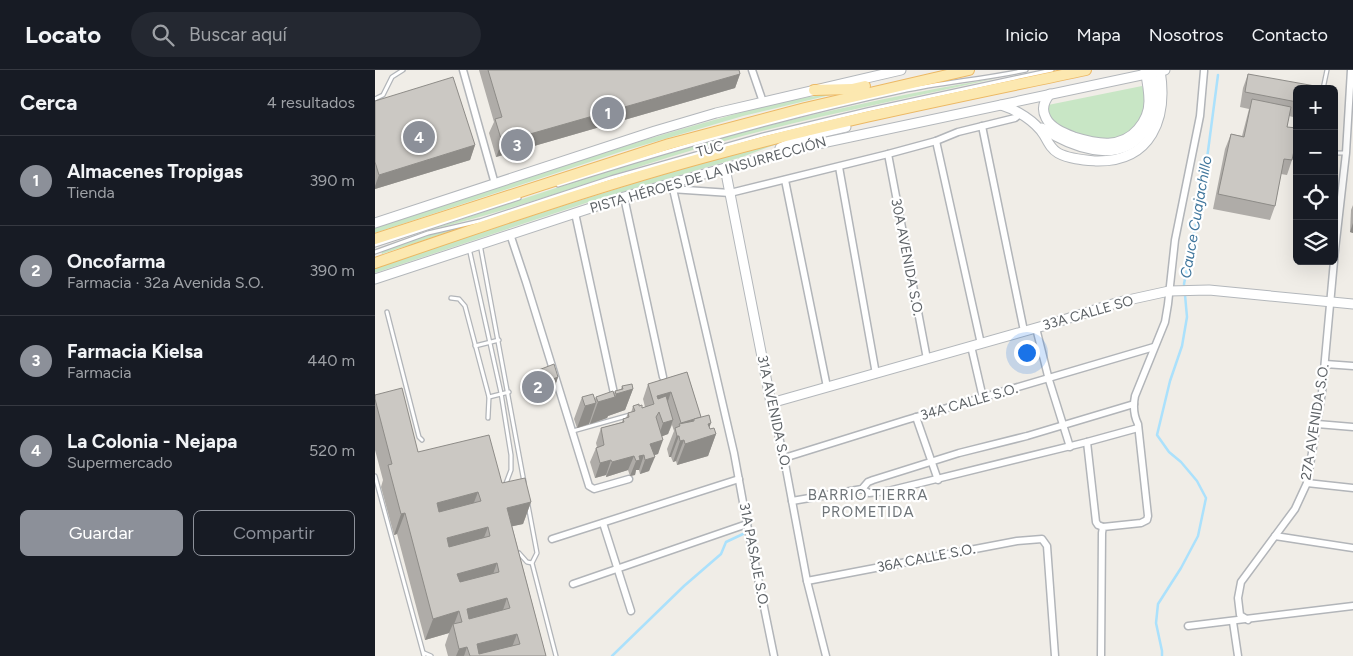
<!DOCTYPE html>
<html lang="es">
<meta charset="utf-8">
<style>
body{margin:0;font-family:Figtree,sans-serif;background:#242831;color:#f1f3f6}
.controls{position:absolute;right:15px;top:15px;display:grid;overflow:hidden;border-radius:8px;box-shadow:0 5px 20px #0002}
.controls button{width:45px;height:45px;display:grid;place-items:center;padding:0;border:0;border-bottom:1px solid #363941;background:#171b24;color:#f1f3f6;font:25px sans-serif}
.you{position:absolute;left:651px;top:282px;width:18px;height:18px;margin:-12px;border:4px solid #fff;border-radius:50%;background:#1a73e8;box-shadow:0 0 0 8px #1a73e833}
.badge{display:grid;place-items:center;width:32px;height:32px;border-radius:50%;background:#8c9099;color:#fff;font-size:16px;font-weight:700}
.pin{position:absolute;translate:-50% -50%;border:2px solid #fff;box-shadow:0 1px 5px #0006}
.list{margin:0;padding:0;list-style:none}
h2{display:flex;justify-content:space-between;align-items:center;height:65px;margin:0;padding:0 20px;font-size:21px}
h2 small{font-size:16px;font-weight:400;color:#9ea1a6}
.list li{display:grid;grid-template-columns:32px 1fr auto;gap:15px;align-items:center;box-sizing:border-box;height:90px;padding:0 20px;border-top:1px solid #363941}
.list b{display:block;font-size:19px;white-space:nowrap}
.list p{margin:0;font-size:16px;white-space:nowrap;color:#9ea1a6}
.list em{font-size:16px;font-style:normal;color:#9ea1a6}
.actions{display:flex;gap:10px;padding:15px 20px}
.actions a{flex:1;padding:11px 0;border:1px solid #8c9099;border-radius:8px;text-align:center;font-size:18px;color:#8c9099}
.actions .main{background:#8c9099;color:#fff}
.icon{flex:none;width:28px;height:28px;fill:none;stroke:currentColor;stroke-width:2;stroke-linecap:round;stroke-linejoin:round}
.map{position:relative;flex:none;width:978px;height:586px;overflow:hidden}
header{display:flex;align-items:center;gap:30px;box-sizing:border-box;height:70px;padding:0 25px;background:#171b24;border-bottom:1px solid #363941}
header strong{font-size:24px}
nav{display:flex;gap:28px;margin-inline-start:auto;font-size:18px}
.search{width:350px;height:45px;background:#242831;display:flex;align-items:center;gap:12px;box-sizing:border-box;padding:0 18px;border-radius:28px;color:#9ea1a6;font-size:19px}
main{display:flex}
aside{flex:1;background:#171b24}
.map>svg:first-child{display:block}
.green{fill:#c8e6c5}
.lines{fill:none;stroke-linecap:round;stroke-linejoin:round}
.stream{stroke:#abe1fc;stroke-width:2.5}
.lane-casing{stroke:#b2b5b9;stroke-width:5.5}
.street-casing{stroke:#b2b5b9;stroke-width:9}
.secondary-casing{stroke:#b3b7bb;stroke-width:11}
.primary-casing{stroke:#ecb864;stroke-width:12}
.lane{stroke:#fff;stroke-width:3}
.street{stroke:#fff;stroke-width:6}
.secondary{stroke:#fff;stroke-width:9}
.primary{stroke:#fce8b0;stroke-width:10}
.wall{fill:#afaca8}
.shaded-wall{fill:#8e8c88}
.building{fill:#cbc8c3;stroke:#8e8c88;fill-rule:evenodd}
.labels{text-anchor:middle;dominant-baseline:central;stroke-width:4.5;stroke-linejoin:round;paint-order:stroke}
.street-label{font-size:14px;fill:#5e6367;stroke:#fff}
.water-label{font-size:15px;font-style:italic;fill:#41779d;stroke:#fff}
.neighbourhood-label{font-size:15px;letter-spacing:1px;fill:#6f7579;stroke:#fff}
</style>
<header>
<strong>Locato</strong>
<div class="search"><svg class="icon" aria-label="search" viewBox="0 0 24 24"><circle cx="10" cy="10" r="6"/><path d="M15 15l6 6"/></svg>Buscar aquí</div>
<nav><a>Inicio</a><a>Mapa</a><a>Nosotros</a><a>Contacto</a></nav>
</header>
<main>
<aside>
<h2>Cerca<small>4 resultados</small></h2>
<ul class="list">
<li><span class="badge">1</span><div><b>Almacenes Tropigas</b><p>Tienda</p></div><em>390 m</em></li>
<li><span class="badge">2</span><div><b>Oncofarma</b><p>Farmacia · 32a Avenida S.O.</p></div><em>390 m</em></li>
<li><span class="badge">3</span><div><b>Farmacia Kielsa</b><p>Farmacia</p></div><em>440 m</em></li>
<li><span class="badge">4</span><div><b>La Colonia - Nejapa</b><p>Supermercado</p></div><em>520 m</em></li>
</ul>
<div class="actions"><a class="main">Guardar</a><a>Compartir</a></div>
</aside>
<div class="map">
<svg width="978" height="586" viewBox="0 0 978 586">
<rect width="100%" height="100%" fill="#f0ede7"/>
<g class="green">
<path d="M 623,8 C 521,31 418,50 318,80 C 230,106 143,139 54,160 C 139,132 224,103 310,78 C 413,49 517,25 623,8 Z"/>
<path d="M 767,16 C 771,27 770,36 766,47 C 753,85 701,66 677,51 L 673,40 L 673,35 Z"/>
<path d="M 459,24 L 368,46 L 245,82 L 0,163 L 0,158 C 104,124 209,87 314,57 C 362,44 409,28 459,24 Z"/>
<path d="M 402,74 L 367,87 L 217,131 L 0,203 L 0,198 C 133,154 266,107 402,74 Z"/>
<polygon points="85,158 7,184 6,181 54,165"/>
</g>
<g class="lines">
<g class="stream">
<polyline points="237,586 309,516 346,484 351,472 368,464"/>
<polyline points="787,586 787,581 781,553 783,534 806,498 823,466 831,428 822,411 806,392 794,382 782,365 795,311 807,276 812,247 809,214 828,119 843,5"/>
</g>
<defs>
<g id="lane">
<polyline points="948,19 952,0"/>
<polyline points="0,29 8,25 17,7 28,0"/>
<polyline points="921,79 922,79"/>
<polyline points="959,83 971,83"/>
<path d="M 183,115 C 296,79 411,46 527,21 C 568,12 610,9 651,0"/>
<polyline points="105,174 149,412"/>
<polyline points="0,175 144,128"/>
<polyline points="94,178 126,323 136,385 136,400 130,416"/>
<polyline points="0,182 53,163 105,151 236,108 388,65 492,40 677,0"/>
<polyline points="76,228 84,229 90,236 114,327 113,348"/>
<polyline points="12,242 44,367 47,370"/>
<polyline points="100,276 124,270"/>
<polyline points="114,327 134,322"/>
<polyline points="198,361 255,345"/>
<polyline points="0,406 49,586"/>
<polyline points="153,435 162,483 157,493 181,586"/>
<polyline points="144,483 152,492 157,493"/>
<polyline points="49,583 56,586"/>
</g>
<g id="street">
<polyline points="88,0 120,114"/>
<polyline points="377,0 388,32"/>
<polyline points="607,56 649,261"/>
<polyline points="561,71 606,274"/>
<polyline points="513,84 552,289"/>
<polyline points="464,97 501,304"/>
<polyline points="410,110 452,317"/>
<polyline points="296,119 355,123 513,84 561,71 583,62 640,48 645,44"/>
<polyline points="298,119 359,383 372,454 399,586"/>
<polyline points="249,127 288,307"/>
<polyline points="200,143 240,328"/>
<polyline points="135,164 151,212 214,416 219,419 254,409"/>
<polyline points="959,189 971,83 976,0"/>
<polyline points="661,258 674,310 695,377"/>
<polyline points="596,276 608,328"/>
<polyline points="950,294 978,296"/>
<polyline points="396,333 409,388 432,511 451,586"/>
<polyline points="541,347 563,410"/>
<polyline points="942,354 978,357"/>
<polyline points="712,372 721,452 723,455 728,457"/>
<polyline points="409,388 531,350 779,277"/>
<polyline points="932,413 978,418"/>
<polyline points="487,419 494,423 513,421 712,372 763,358"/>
<polyline points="417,431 487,419 493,412 498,410 584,383 652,366 759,334"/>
<polyline points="228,453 256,541"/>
<polyline points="900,466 978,478"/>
<polyline points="177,469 364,409"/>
<polyline points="432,511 642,471 667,469 672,476 680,586"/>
<polyline points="198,514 372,454"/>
<polyline points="873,550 865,545 863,528 866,512 920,439 932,413 947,322 959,191"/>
<polyline points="858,552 863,586"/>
<polyline points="813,556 978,536"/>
<path d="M 726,586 L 727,463 L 728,457 L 766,453 L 772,450 L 773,446 L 763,354 C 758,344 758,336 760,326 L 790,252 L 793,234 L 800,170 L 825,46 L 829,1"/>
</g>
<g id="secondary">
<path d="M 675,24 C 669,31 666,39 671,48 C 676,58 689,63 699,67 C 722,74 746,79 763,59 C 770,51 774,41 774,31 C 774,21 772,10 770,0"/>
<path d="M 626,35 C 642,40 660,51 669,65 C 673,72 676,79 683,83 C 694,89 709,90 721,91 C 777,92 793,48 785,0"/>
<path d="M 667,58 C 695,76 742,96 768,63 C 774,55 778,47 779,38 C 782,26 779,13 776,0"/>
<polyline points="405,78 436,65 471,57"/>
<polyline points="350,98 396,333 682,252 744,232 794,221 834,220 978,234"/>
<polyline points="0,153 280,61 341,43 526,0"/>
<polyline points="0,209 249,127 350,98 433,76 790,0"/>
</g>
<g id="primary">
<polyline points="439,20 477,19 490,16"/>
<polyline points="0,169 294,74 430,38 594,0"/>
<path d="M 0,193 C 114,154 229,114 346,83 C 466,50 589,26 711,0"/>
</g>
</defs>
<use href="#lane" class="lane-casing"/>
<use href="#street" class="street-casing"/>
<use href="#secondary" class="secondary-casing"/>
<use href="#primary" class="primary-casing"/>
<use href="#lane" class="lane"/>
<use href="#street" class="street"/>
<use href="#secondary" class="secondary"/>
<use href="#primary" class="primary"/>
</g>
<g class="wall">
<polygon points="104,0 364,0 365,4 360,18 121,87 114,63 119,52"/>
<polygon points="873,4 922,19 922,48 914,46 912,57 917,90 912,105 906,104 900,136 895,150 838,139 850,79 856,64 867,66 874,39 865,37 868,18"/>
<polygon points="0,31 100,75 95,90 0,119"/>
<polygon points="978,135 978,163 975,162 976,140"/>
<polygon points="312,302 326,347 334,358 341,364 333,386 302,395 301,391 298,392 296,387 294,387 292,379 299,361 297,355 293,364 287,366 283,384 279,385 274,401 265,404 264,400 261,400 260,405 255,406 253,400 231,407 231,405 220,408 215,392 221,378 222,377 221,373 226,358 247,352 248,349 251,348 253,343 256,343 258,336 264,336 267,338 270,337 268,329 273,314"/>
<polygon points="151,305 183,307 179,319 151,329 146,316"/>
<polygon points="247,316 258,319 250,340 233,346 232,348 215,354 214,352 214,354 202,358 199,349 207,327 220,329 221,327 239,323 240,321 246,319"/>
<polygon points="0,325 43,382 127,413 156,432 148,454 137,456 171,586 73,586 70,575 74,563 50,570 22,464 19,465 6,417 8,410 0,380"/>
</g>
<g class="shaded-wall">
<polygon points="365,4 360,18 121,87 127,72"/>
<polygon points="100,75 95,90 0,119 0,116 4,105"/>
<polygon points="978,153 978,163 975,162"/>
<polygon points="183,307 179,319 151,329 155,318"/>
<polygon points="258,319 250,340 233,346 232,348 215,354 223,332 240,327 241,324"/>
<polygon points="296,322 291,337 277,341 282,326"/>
<polygon points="221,333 214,354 202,358 210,336"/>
<polygon points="326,347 319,351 319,349 314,363 304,366 296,387 294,387 306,353"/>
<polygon points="298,350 293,364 283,368 288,353"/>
<polygon points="336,353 331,367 341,364 333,386 302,395 310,374 333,354"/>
<polygon points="288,370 283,384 270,388 275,374"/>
<polygon points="309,370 301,391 298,392 305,371"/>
<polygon points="269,385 264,400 261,400 260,405 255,406 261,391 264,386"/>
<polygon points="259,386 253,400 231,407 237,392"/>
<polygon points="280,387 274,401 265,404 270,390"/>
<polygon points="236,390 231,405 220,408 225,393"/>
<polygon points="103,422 95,443 54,454 62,433"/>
<polygon points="156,432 148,454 125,459 132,438"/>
<polygon points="30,443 22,464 19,465 26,444"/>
<polygon points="113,457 105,478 64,489 72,468"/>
<polygon points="122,493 114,515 75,525 82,504"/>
<polygon points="132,528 125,549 84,560 92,539"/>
<polygon points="84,541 78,557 78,554 74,563 50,570 58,549"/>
<polygon points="142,564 134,585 97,586 102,574"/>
<polygon points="92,577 89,586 81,586 84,579"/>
</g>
<g class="building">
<polygon points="113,0 364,0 365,4 127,72 120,49 127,47"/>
<polygon points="873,4 940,16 939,19 922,19 922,32 870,22"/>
<polygon points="78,7 100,75 4,105 0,92 0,31"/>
<polygon points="877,29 916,37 912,57 922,58 922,67 917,90 909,89 900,136 843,124 856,64 869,67"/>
<polygon points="179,294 183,307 155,318 151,305"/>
<polygon points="312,302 326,347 306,353 296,322 282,326 283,329 291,326 298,350 288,353 284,342 281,347 288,370 275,374 280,387 270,390 269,385 264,386 265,390 261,391 259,386 237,392 236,390 225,393 221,378 229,375 226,358 249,352 248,349 254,347 253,343 260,341 258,336 264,334 264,336 267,335 267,338 279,334 273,314"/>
<polygon points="257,314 258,319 241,324 240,321 248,319 247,316"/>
<path d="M 27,318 L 43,382 L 114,365 L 127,413 L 150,408 L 156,432 L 132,438 L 171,586 L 95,586 L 92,577 L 84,579 L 78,554 L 87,552 L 84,541 L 58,549 L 30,443 L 26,444 L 13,395 L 17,394 L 0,329 L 0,325 ZM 103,422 L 106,431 L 64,442 L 62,433 ZM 113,457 L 115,466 L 74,477 L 72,468 ZM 122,493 L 124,502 L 85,512 L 82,504 ZM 132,528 L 135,538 L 94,549 L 92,539 ZM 142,564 L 145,574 L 104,584 L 102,574 Z"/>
<polygon points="238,321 240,327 223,332 221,327"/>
<polygon points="218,324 221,333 210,336 207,327"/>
<polygon points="334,345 336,353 333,354 335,359 339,358 341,364 310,374 309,370 305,371 304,366 302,366 300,358 305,356 304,354 319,351 319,349"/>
</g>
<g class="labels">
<g class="street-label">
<text transform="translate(335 79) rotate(-15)">TUC</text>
<text transform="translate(333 105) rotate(-16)">PISTA HÉROES DE LA INSURRECCIÓN</text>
<text transform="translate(532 187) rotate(79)">30A AVENIDA S.O.</text>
<text transform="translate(713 243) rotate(-16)">33A CALLE SO</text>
<text transform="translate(594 332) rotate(-16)">34A CALLE S.O.</text>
<text transform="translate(399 342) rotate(78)">31A AVENIDA S.O.</text>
<text transform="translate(940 352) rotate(-81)">27A AVENIDA S.O.</text>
<text transform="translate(379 485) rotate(79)">31A PASAJE S.O.</text>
<text transform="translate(551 488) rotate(-11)">36A CALLE S.O.</text>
</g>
<g class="water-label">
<text transform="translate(821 147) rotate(-80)">Cauce Cuajachillo</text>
</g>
<g class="neighbourhood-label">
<text x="493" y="425">BARRIO TIERRA<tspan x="493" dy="17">PROMETIDA</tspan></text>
</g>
</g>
</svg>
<div class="controls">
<button>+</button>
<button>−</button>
<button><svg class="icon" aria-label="locate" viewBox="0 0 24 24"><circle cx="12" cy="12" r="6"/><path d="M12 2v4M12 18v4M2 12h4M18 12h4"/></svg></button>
<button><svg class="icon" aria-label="layers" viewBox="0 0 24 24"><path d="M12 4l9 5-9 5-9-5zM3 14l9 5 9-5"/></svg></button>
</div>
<div class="you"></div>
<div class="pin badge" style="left:233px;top:43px">1</div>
<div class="pin badge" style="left:163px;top:317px">2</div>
<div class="pin badge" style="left:142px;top:75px">3</div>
<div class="pin badge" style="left:44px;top:67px">4</div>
</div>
</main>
